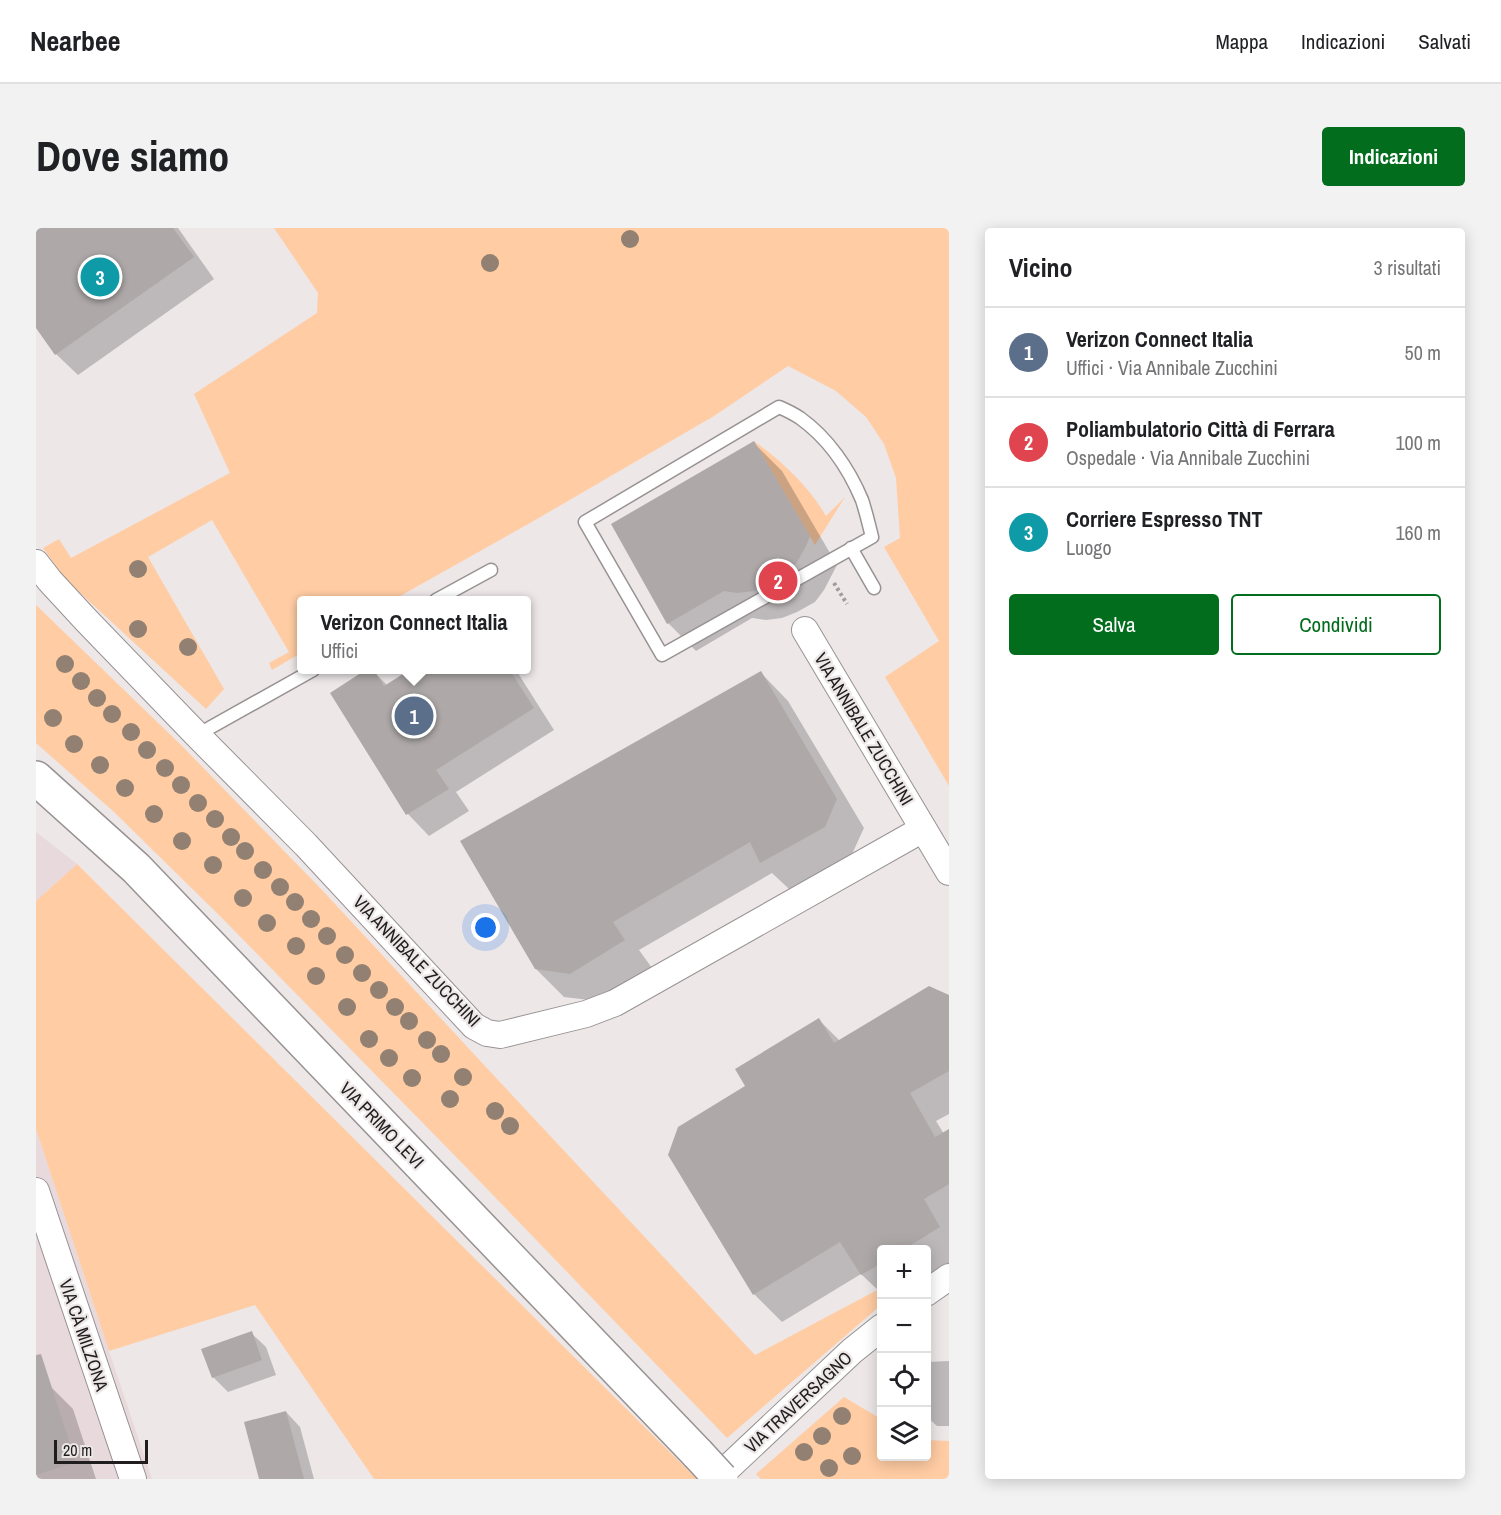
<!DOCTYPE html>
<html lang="it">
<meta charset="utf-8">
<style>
body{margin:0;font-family:"Archivo Narrow",sans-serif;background:#f2f2f2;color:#202124}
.controls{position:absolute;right:18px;bottom:18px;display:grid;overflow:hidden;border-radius:6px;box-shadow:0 3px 15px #0003}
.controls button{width:54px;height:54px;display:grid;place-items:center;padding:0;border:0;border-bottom:2px solid #e0e0e0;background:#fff;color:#202124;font:30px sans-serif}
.scale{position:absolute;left:18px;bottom:15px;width:94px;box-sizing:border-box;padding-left:6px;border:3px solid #1f1d1d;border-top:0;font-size:16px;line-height:21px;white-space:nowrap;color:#1f1d1d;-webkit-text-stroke:4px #ede7e8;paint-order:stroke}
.you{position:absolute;left:450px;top:700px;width:21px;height:21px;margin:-15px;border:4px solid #fff;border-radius:50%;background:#1a73e8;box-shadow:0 0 0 9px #1a73e833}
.badge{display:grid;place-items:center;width:39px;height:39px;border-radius:50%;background:#016d1d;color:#fff;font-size:20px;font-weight:700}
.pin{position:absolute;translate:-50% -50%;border:3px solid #fff;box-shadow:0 2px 6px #0006}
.popup{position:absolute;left:261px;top:368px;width:234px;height:78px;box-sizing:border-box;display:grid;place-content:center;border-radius:6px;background:#fff;filter:drop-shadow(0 2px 4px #0005);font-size:20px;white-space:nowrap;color:#757577}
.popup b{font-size:22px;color:#202124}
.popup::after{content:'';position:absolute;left:50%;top:100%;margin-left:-12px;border:12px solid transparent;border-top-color:#fff}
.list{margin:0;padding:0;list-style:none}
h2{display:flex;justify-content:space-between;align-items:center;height:78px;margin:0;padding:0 24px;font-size:26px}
h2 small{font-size:20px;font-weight:400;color:#757577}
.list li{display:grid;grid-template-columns:39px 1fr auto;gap:18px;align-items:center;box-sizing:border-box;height:90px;padding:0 24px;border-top:2px solid #e0e0e0}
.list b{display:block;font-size:22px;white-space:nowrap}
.list p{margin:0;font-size:20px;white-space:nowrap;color:#757577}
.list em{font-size:20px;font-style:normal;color:#757577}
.actions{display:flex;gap:12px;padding:18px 24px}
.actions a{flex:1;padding:14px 0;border:2px solid #016d1d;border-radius:6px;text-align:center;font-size:21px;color:#016d1d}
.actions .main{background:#016d1d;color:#fff}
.icon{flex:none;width:33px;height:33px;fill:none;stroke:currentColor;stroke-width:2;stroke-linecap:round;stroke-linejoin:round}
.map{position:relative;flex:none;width:913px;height:1251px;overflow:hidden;border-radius:6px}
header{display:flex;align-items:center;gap:36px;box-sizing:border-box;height:84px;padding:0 30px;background:#fff;border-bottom:2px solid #e0e0e0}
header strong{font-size:28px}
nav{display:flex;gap:33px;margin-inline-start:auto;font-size:21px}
.intro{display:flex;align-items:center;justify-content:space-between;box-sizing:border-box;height:144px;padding:0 36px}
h1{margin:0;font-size:42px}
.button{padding:15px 27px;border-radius:6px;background:#016d1d;color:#fff;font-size:21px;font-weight:700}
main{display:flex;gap:36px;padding:0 36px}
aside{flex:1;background:#fff;border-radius:6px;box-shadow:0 3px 15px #0003}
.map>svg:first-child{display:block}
.built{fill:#e8d9dc}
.green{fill:#ffcca3}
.shadow{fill:#0003}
.building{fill:#aea9a8}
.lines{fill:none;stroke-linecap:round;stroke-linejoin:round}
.service-casing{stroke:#989293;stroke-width:15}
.minor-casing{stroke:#989293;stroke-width:28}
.primary-casing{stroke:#989293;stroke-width:36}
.path{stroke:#a19d9e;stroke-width:4;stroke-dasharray:3 3;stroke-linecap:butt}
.service{stroke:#fff;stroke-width:12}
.minor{stroke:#fff;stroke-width:26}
.primary{stroke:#fff;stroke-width:33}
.primary-bridge-casing{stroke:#989293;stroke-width:36;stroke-linecap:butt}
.primary-bridge{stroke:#fff;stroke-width:33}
.tree{fill:#928072}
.labels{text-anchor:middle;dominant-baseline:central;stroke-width:4.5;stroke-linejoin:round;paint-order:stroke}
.street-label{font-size:18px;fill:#1f1d1d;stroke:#ede7e8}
</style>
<header>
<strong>Nearbee</strong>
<nav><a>Mappa</a><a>Indicazioni</a><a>Salvati</a></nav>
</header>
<div class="intro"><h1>Dove siamo</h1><a class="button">Indicazioni</a></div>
<main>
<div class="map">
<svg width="913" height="1251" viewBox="0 0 913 1251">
<rect width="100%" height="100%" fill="#ede7e8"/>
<g class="built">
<polygon points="0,604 41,636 0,673"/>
<polygon points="0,901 73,1123 116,1251 0,1251"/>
</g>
<g class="green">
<polygon points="238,0 913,0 913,558 849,449 903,413 848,319 864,310 860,250 848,216 830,189 800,163 752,138 678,188 494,295 357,372 266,372 265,425 236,442 233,435 253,424 176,292 112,329 188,461 170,481 29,351 7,320 23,311 35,330 194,245 158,166 281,85 282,65"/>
<path d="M 718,213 C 746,234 772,257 790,288 L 809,269 L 779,317 Z"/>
<polygon points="0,377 145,517 287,663 448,837 719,1127 845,1060 845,1077 691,1210 428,937 184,688 78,584 0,515"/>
<polygon points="41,636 661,1251 338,1251 219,1077 73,1123 0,901 0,673"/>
<polygon points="808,1169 845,1191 846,1228 890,1228 891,1212 913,1213 913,1251 725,1251 720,1246"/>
</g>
<g class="shadow">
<polygon points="0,0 142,0 178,51 42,147 20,126 0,97"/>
<polygon points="718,215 746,243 801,337 788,362 779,374 761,384 746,390 730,392 716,390 660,423 632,395 577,297"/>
<polygon points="336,442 352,458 378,442 480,442 518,502 420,564 433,583 393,608 372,586 296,465"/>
<polygon points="725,445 752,473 828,600 816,626 753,661 736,645 603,722 616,740 562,773 528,769 500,741"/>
<polygon points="913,769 913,886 900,893 908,906 913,903 913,1038 890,1051 890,1022 846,1022 846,1066 825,1046 746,1094 718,1066 711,859 783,792 804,813"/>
<polygon points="215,1105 230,1119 240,1147 192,1164 177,1149"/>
<polygon points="913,1133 913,1198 901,1198 890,1188 890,1134"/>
<polygon points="15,1159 37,1181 60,1251 0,1251 0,1163"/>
<polygon points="250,1184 264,1199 278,1251 225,1251"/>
</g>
<g class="building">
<polygon points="0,0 137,0 158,29 19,127 0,100"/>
<polygon points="718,213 774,308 770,318 761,334 752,346 734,357 718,363 701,365 688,363 631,396 575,296"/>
<polygon points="331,441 337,441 348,458 375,441 473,441 498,480 400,542 413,561 370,587 294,465"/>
<polygon points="725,443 801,571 789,599 724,635 714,614 577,694 589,712 534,746 499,741 424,613"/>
<polygon points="893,758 913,767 913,843 874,865 899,909 913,901 913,956 888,971 904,999 867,1022 846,1022 846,1035 825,1047 804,1014 717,1067 632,927 642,899 709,858 699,841 783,790 798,815"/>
<polygon points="216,1103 226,1132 176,1150 165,1121"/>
<polygon points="5,1126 40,1234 0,1247 0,1127"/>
<polygon points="250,1183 268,1251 223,1251 208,1194"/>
</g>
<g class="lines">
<defs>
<g id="service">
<path d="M 743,179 C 750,182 758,186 764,190 C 792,210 813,241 826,272 C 830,284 833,297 836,309 L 626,427 L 549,294 Z"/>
<polyline points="815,320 838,360"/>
<polyline points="400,372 455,342"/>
<polyline points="161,507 277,442"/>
</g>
<g id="minor">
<polyline points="0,335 14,353 50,392 161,507 270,617 438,798 451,805 464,807 550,786 579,775 887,601"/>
<polyline points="769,402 913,644"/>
<polyline points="0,963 97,1251"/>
<polyline points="890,1065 913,1049"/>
<polyline points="680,1251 816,1123 846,1099"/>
</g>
<polyline id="primary" points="0,550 100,640 662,1226"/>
</defs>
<use href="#service" class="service-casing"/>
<use href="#minor" class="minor-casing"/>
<use href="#primary" class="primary-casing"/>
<polyline class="path" points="798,355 811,376"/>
<use href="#service" class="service"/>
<use href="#minor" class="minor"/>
<use href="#primary" class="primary"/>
<defs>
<polyline id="primary-bridge" points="662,1226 685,1251"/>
</defs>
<use href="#primary-bridge" class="primary-bridge-casing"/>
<use href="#primary-bridge" class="primary-bridge"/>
</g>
<g class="tree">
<circle cx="594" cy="11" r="9"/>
<circle cx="454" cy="35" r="9"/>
<circle cx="102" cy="341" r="9"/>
<circle cx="102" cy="401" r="9"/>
<circle cx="152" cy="419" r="9"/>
<circle cx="29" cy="436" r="9"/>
<circle cx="45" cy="453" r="9"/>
<circle cx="61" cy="470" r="9"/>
<circle cx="76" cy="486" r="9"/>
<circle cx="17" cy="490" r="9"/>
<circle cx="95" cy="504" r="9"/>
<circle cx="38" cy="516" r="9"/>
<circle cx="111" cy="522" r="9"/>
<circle cx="64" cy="537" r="9"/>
<circle cx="129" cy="540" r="9"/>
<circle cx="145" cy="557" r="9"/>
<circle cx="89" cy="560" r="9"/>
<circle cx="162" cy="575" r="9"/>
<circle cx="118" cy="586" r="9"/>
<circle cx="179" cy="591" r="9"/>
<circle cx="195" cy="609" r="9"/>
<circle cx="146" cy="613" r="9"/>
<circle cx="209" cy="623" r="9"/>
<circle cx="177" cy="637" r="9"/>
<circle cx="227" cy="642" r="9"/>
<circle cx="244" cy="659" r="9"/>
<circle cx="207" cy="670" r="9"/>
<circle cx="259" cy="674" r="9"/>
<circle cx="275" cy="691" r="9"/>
<circle cx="231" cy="695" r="9"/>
<circle cx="291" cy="708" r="9"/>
<circle cx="260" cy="718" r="9"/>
<circle cx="309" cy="727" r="9"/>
<circle cx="326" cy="745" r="9"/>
<circle cx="280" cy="748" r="9"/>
<circle cx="343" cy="762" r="9"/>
<circle cx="311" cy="779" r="9"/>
<circle cx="359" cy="779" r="9"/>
<circle cx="373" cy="793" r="9"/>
<circle cx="333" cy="811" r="9"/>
<circle cx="391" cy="812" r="9"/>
<circle cx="405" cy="826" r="9"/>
<circle cx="353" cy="830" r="9"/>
<circle cx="427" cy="849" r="9"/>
<circle cx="376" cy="850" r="9"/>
<circle cx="414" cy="871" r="9"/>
<circle cx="459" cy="883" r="9"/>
<circle cx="474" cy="898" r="9"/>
<circle cx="806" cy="1188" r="9"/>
<circle cx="786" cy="1208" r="9"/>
<circle cx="768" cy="1224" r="9"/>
<circle cx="816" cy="1228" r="9"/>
<circle cx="793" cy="1240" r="9"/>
</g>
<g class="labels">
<g class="street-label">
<text transform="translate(828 501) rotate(59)">VIA ANNIBALE ZUCCHINI</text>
<text transform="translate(381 733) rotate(46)">VIA ANNIBALE ZUCCHINI</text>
<text transform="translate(346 897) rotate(46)">VIA PRIMO LEVI</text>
<text transform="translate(48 1107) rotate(71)">VIA CÀ MILZONA</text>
<text transform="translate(762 1174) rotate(-43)">VIA TRAVERSAGNO</text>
</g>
</g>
</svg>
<div class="controls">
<button>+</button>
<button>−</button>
<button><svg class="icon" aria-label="locate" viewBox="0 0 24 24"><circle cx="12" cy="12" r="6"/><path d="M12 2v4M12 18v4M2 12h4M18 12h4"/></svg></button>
<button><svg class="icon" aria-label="layers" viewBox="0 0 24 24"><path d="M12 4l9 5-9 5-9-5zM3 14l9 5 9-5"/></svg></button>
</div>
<div class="scale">20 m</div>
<div class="you"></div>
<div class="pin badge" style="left:378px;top:488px;background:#5c6f8a">1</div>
<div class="popup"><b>Verizon Connect Italia</b>Uffici</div>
<div class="pin badge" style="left:742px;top:353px;background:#e0444e">2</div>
<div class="pin badge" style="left:64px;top:49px;background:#0f9aa8">3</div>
</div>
<aside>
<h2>Vicino<small>3 risultati</small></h2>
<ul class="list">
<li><span class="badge" style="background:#5c6f8a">1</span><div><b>Verizon Connect Italia</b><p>Uffici · Via Annibale Zucchini</p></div><em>50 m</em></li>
<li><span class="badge" style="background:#e0444e">2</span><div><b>Poliambulatorio Città di Ferrara</b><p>Ospedale · Via Annibale Zucchini</p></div><em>100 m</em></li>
<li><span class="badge" style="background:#0f9aa8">3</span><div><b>Corriere Espresso TNT</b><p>Luogo</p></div><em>160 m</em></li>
</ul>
<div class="actions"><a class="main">Salva</a><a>Condividi</a></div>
</aside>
</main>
